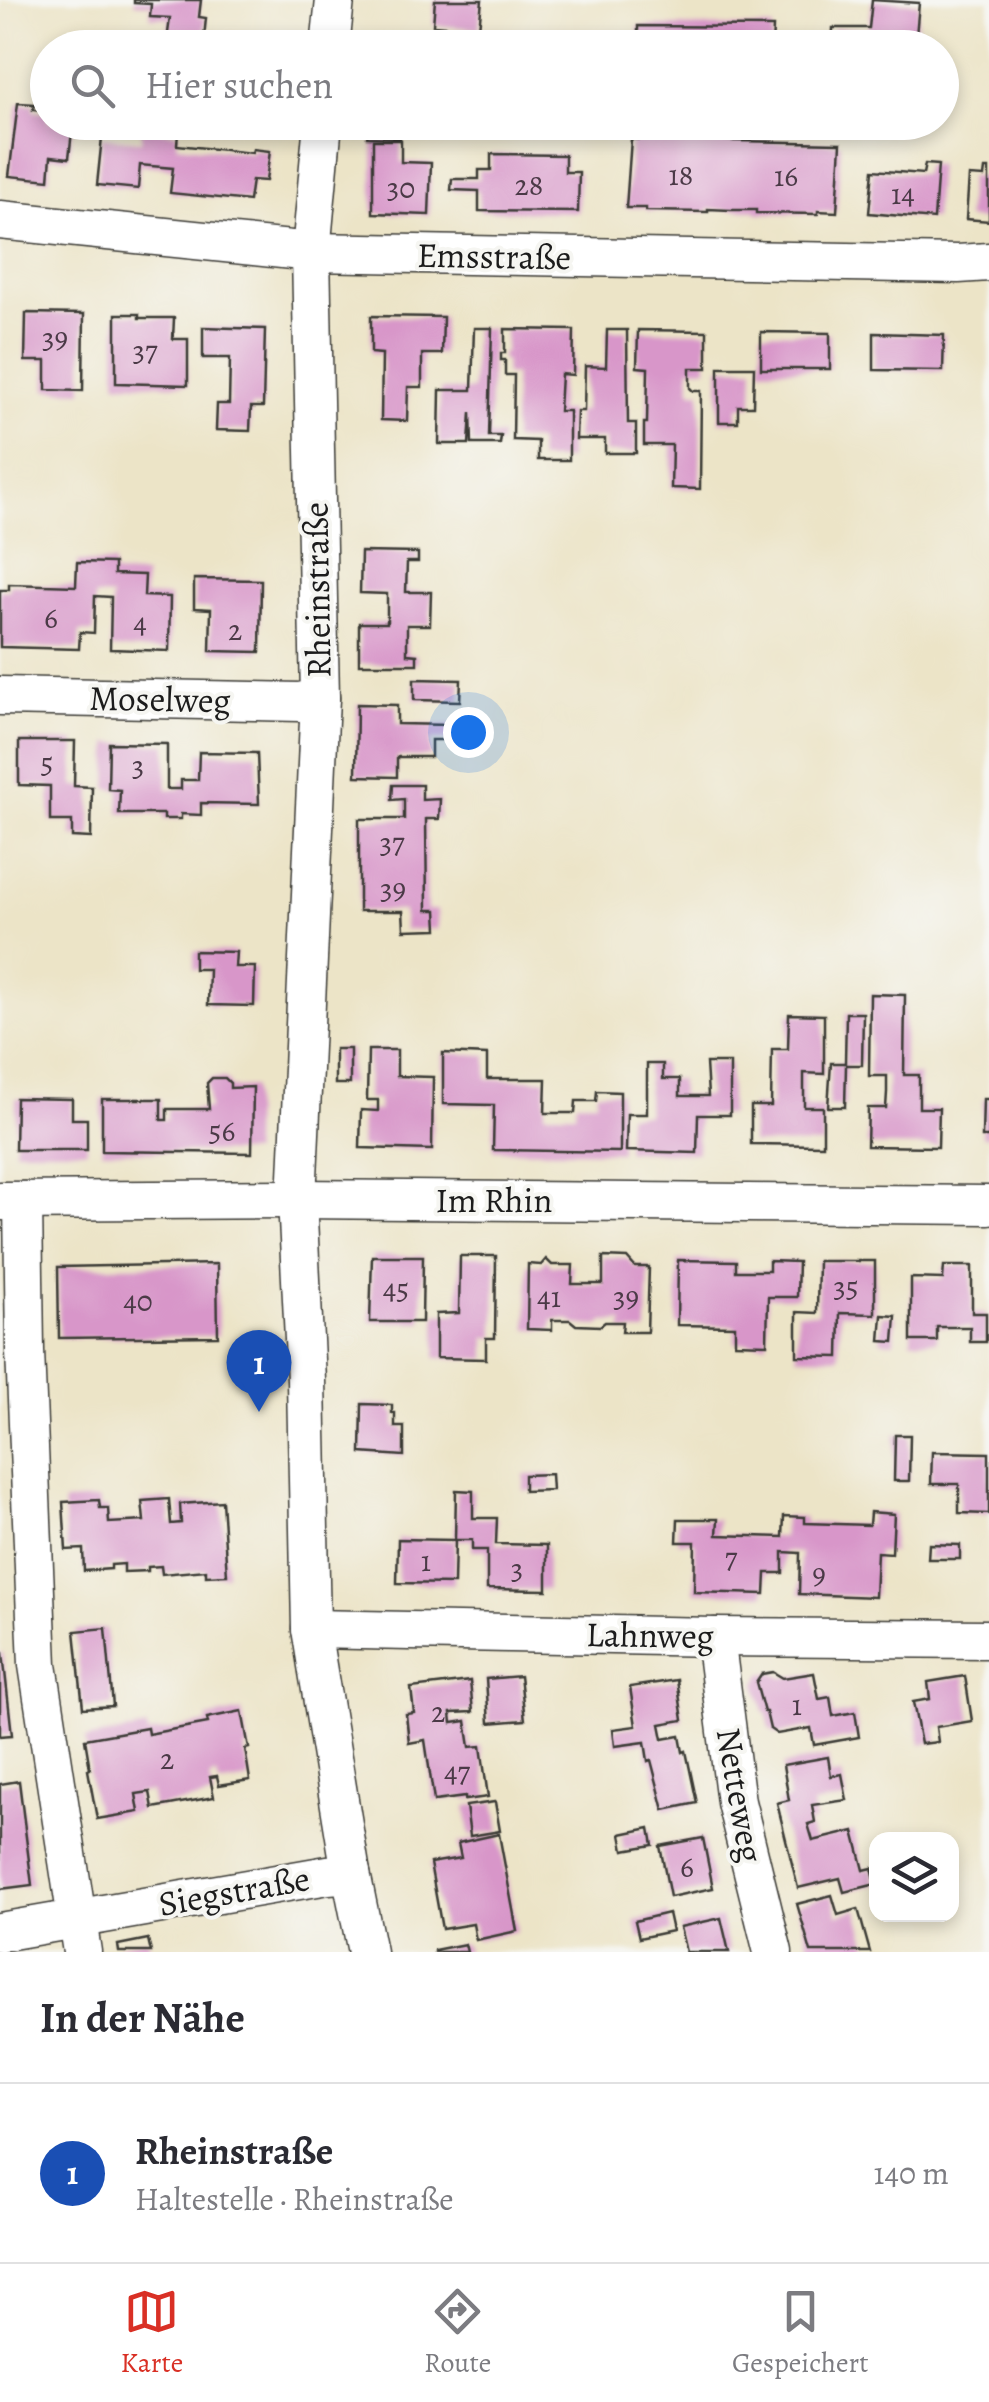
<!DOCTYPE html>
<html lang="de">
<meta charset="utf-8">
<style>
body{margin:0;font-family:Alegreya,serif;background:#f7f7f7;color:#2b2b33}
.controls{position:absolute;right:30px;bottom:30px;display:grid;overflow:hidden;border-radius:20px;box-shadow:0 5px 15px #0003}
.controls button{width:90px;height:90px;display:grid;place-items:center;padding:0;border:0;border-bottom:2px solid #e1e1e2;background:#fff;color:#2b2b33;font:50px sans-serif}
.you{position:absolute;left:468px;top:732px;width:35px;height:35px;margin:-25px;border:8px solid #fff;border-radius:50%;background:#1a73e8;box-shadow:0 0 0 15px #1a73e833}
.badge{display:grid;place-items:center;width:65px;height:65px;border-radius:50%;background:#d93025;color:#fff;font-size:32px;font-weight:700}
.pin{position:absolute;translate:-50% -82px;filter:drop-shadow(0 2px 5px #0008)}
.pin::after{content:'';position:absolute;top:52px;width:35px;height:30px;background:inherit;clip-path:polygon(0 0,100% 0,50% 100%)}
.list{margin:0;padding:0;list-style:none}
h2{display:flex;justify-content:space-between;align-items:center;height:130px;margin:0;padding:0 40px;font-size:42px}
h2 small{font-size:32px;font-weight:400;color:#7c7c81}
.list li{display:grid;grid-template-columns:65px 1fr auto;gap:30px;align-items:center;box-sizing:border-box;height:180px;padding:0 40px;border-top:2px solid #e1e1e2}
.list b{display:block;font-size:38px;white-space:nowrap}
.list p{margin:0;font-size:32px;white-space:nowrap;color:#7c7c81}
.list em{font-size:32px;font-style:normal;color:#7c7c81}
.icon{flex:none;width:55px;height:55px;fill:none;stroke:currentColor;stroke-width:2;stroke-linecap:round;stroke-linejoin:round}
.map{position:relative;flex:none;width:989px;height:1952px;overflow:hidden}
.search{position:absolute;background:#fff;box-shadow:0 5px 15px #0003;left:30px;right:30px;top:30px;height:110px;display:flex;align-items:center;gap:25px;box-sizing:border-box;padding:0 35px;border-radius:55px;color:#7c7c81;font-size:38px}
.sheet{height:310px;background:#fff}
nav{display:flex;justify-content:space-around;align-items:center;box-sizing:border-box;height:140px;border-top:2px solid #e1e1e2;background:#fff;font-size:28px;color:#7c7c81}
nav a{display:grid;justify-items:center;gap:5px}
nav .on{color:#d93025}
.map>svg:first-child{display:block}
.building{fill:#d896c9}
.lines{fill:none;stroke-linecap:round;stroke-linejoin:round}
.minor-casing{stroke:#3b3a36;stroke-width:41}
.minor{stroke:#fff;stroke-width:38}
.labels{text-anchor:middle;dominant-baseline:central;stroke-width:8;stroke-linejoin:round;paint-order:stroke}
.number-label{font-size:30px;fill:#4b3a47}
.street-label{font-size:35px;fill:#1c1c1c;stroke:#f6f6f2}
</style>
<div class="map">
<svg width="989" height="1952" viewBox="0 0 989 1952">
<rect width="100%" height="100%" fill="#f6f6f2"/>
<filter id="ink" filterUnits="userSpaceOnUse"><feTurbulence type="fractalNoise" baseFrequency=".01" numOctaves="2"/><feDisplacementMap in="SourceGraphic" scale="20" xChannelSelector="R" yChannelSelector="G"/><feConvolveMatrix kernelMatrix="1 2 1 2 8 2 1 2 1" color-interpolation-filters="sRGB"/></filter>
<filter id="wash" filterUnits="userSpaceOnUse"><feTurbulence type="fractalNoise" baseFrequency=".0048" numOctaves="4" result="noise"/><feDisplacementMap in="SourceGraphic" scale="40" xChannelSelector="R" yChannelSelector="G"/><feGaussianBlur stdDeviation="2.25" result="paint"/><feColorMatrix in="noise" values="0 0 0 0 0 0 0 0 0 0 0 0 0 0 0 0 0 1.4 0 .05"/><feComposite in="paint" operator="in"/></filter>
<g filter="url(#wash)">
<rect width="100%" height="100%" fill="#ece4c7"/>
<g id="blocks">
<g class="building">
<polygon points="134,0 201,0 199,17 206,18 203,48 166,48 170,18 150,17 151,4 134,3"/>
<polygon points="435,0 482,0 479,29 433,25"/>
<polygon points="872,0 919,3 915,47 868,42 867,48 832,48 833,28 869,28"/>
<polygon points="638,26 773,27 772,48 638,48"/>
<polygon points="18,103 34,104 33,110 48,112 48,122 73,122 69,158 51,156 49,180 9,176"/>
<polygon points="370,122 399,122 400,138 367,137"/>
<polygon points="142,129 178,133 177,145 252,153 253,149 270,151 266,181 252,180 249,201 170,193 173,168 140,165 138,189 97,185 102,137 141,141"/>
<polygon points="631,139 841,143 837,212 818,211 818,214 756,213 756,210 731,210 708,209 708,212 646,211 646,208 626,208"/>
<polygon points="373,140 401,140 401,162 431,163 429,215 373,213"/>
<polygon points="491,154 565,155 565,172 579,172 578,212 479,211 479,191 451,190 452,179 479,179 479,170 491,170"/>
<polygon points="925,164 938,165 934,219 869,213 873,170 923,174"/>
<polygon points="985,169 989,169 989,221 966,219 969,176 984,177"/>
<polygon points="26,313 84,314 83,391 46,390 46,361 25,361"/>
<polygon points="116,314 139,314 139,318 174,318 173,339 188,339 188,385 116,383"/>
<polygon points="371,316 443,317 442,354 422,354 422,387 408,387 407,421 381,420 382,354 371,353"/>
<polygon points="203,327 265,329 263,407 251,407 250,431 216,430 217,404 229,404 230,358 203,358"/>
<polygon points="474,328 492,328 489,436 501,436 500,444 472,444 471,412 469,444 439,444 440,390 472,390"/>
<polygon points="505,329 574,330 573,375 561,374 559,411 569,411 569,460 538,460 538,441 513,440 514,375 505,375 505,360 501,360 501,353 505,353"/>
<polygon points="607,330 627,330 628,423 636,423 636,453 605,453 605,439 576,439 577,411 584,411 585,366 606,367"/>
<polygon points="638,330 707,331 707,368 690,368 690,388 693,391 701,391 700,489 671,488 672,445 644,445 644,423 647,423 648,368 637,367"/>
<polygon points="761,332 830,333 830,369 761,369"/>
<polygon points="874,333 944,335 943,371 874,370"/>
<polygon points="719,367 754,367 753,406 738,406 738,422 719,422"/>
<polygon points="361,552 418,553 418,562 407,562 406,592 431,592 430,625 407,625 407,654 417,655 417,664 359,664 359,623 387,623 387,594 360,593"/>
<polygon points="77,562 114,563 114,574 145,575 144,596 170,597 169,651 110,649 111,597 95,596 94,633 80,632 79,649 0,647 0,590 9,590 9,584 76,586"/>
<polygon points="194,579 261,580 260,652 210,651 211,609 194,608"/>
<polygon points="414,679 461,680 460,701 414,700"/>
<polygon points="357,704 397,705 397,724 451,725 451,740 431,740 431,757 397,757 397,777 356,776"/>
<polygon points="19,741 75,741 74,786 92,787 91,838 72,837 72,821 50,821 50,786 19,785"/>
<polygon points="109,743 167,744 167,789 181,789 181,780 198,780 199,752 257,753 259,804 201,803 201,815 181,814 181,819 164,819 164,814 119,814 120,790 108,789"/>
<polygon points="393,785 422,785 422,800 440,799 439,819 426,819 427,910 437,910 438,929 404,930 403,911 359,911 359,819 404,819 404,799 392,800"/>
<polygon points="194,951 236,952 235,967 255,967 254,1006 208,1005 209,969 194,969"/>
<polygon points="870,994 905,995 904,1075 919,1075 919,1108 939,1108 938,1147 867,1146 868,1108 886,1108 887,1092 887,1076 869,1076"/>
<polygon points="846,1013 863,1013 862,1065 846,1065 845,1107 828,1107 831,1063 845,1063"/>
<polygon points="789,1014 824,1015 824,1074 804,1073 804,1107 823,1107 823,1145 751,1144 751,1106 771,1106 772,1049 788,1049"/>
<rect x="335" y="1049" width="15" height="35"/>
<polygon points="368,1050 397,1050 397,1076 433,1077 432,1150 360,1148 361,1110 378,1111 378,1100 367,1100"/>
<polygon points="443,1053 487,1055 487,1079 546,1079 545,1113 575,1113 576,1101 596,1101 597,1091 620,1092 620,1152 493,1150 494,1105 443,1104"/>
<polygon points="706,1063 730,1063 730,1115 698,1115 697,1153 626,1151 627,1114 647,1114 647,1064 663,1064 663,1079 680,1079 680,1096 708,1096"/>
<polygon points="212,1078 225,1078 230,1083 230,1088 253,1087 252,1153 102,1151 102,1099 161,1099 161,1120 167,1120 167,1109 209,1109 207,1083"/>
<polygon points="16,1098 72,1099 72,1119 87,1119 87,1150 15,1150"/>
<polygon points="983,1099 989,1099 989,1137 982,1137"/>
<polygon points="372,1256 423,1256 422,1322 370,1322"/>
<polygon points="460,1256 496,1256 495,1338 486,1338 486,1359 436,1358 436,1314 459,1313"/>
<polygon points="603,1257 627,1258 635,1267 649,1267 647,1332 622,1332 623,1322 605,1322 600,1326 576,1325 570,1320 552,1320 552,1330 527,1329 528,1264 541,1265 546,1259 552,1265 573,1265 572,1284 603,1284"/>
<polygon points="678,1260 736,1261 736,1271 769,1271 769,1261 798,1262 797,1297 768,1297 767,1344 735,1343 735,1326 677,1325"/>
<polygon points="818,1261 875,1261 875,1314 840,1313 839,1357 797,1356 797,1312 817,1313"/>
<polygon points="217,1264 218,1336 59,1338 58,1267"/>
<polygon points="944,1266 972,1266 972,1313 986,1313 986,1342 970,1342 970,1327 937,1327 937,1341 911,1341 911,1278 943,1279"/>
<polygon points="882,1315 896,1316 894,1342 880,1341"/>
<polygon points="362,1404 392,1405 392,1413 395,1413 395,1427 404,1427 404,1456 361,1453"/>
<polygon points="895,1435 910,1435 909,1481 894,1481"/>
<polygon points="932,1452 989,1453 989,1514 959,1513 959,1484 931,1484"/>
<polygon points="551,1474 552,1490 524,1491 524,1475"/>
<polygon points="456,1490 473,1491 473,1518 497,1518 496,1544 547,1545 547,1590 487,1589 487,1550 472,1550 472,1540 455,1540 454,1584 397,1583 398,1539 455,1540"/>
<polygon points="169,1499 171,1524 181,1523 180,1504 222,1501 227,1575 206,1576 206,1570 162,1574 161,1566 148,1567 148,1571 124,1572 124,1564 111,1565 111,1569 84,1571 83,1549 66,1550 63,1502 99,1500 100,1508 108,1508 109,1523 144,1521 142,1501"/>
<polygon points="870,1512 894,1514 892,1553 877,1552 875,1597 799,1594 800,1553 783,1552 783,1573 766,1573 765,1594 694,1592 695,1542 677,1542 678,1519 718,1519 717,1535 783,1537 784,1516 805,1517 805,1523 869,1525"/>
<polygon points="929,1544 960,1545 960,1559 928,1559"/>
<polygon points="106,1628 113,1706 83,1708 75,1631"/>
<polygon points="0,1653 3,1653 12,1735 0,1736"/>
<polygon points="773,1672 783,1678 814,1673 819,1699 830,1697 833,1716 855,1712 859,1737 814,1745 811,1728 777,1734 770,1729 766,1712 764,1712 756,1683 762,1674"/>
<polygon points="520,1676 525,1720 489,1723 486,1679"/>
<polygon points="965,1676 972,1721 936,1727 938,1742 921,1744 913,1702 930,1699 928,1682"/>
<polygon points="677,1680 683,1720 660,1724 663,1739 680,1736 683,1752 686,1751 697,1803 664,1810 651,1760 648,1761 645,1742 615,1746 613,1729 636,1726 630,1687"/>
<polygon points="470,1681 473,1712 451,1713 452,1723 466,1721 470,1747 481,1746 488,1797 465,1800 465,1797 434,1801 425,1740 409,1743 406,1714 414,1713 411,1688"/>
<polygon points="242,1711 249,1748 245,1749 250,1780 219,1785 217,1776 210,1777 214,1797 153,1808 150,1792 136,1794 139,1812 97,1819 88,1770 90,1769 85,1739 147,1728 148,1734 208,1723 207,1718"/>
<polygon points="828,1757 831,1776 842,1774 847,1800 812,1805 815,1822 808,1824 813,1841 854,1831 864,1870 872,1868 876,1884 844,1892 840,1878 798,1888 777,1803 789,1800 783,1765"/>
<polygon points="19,1781 32,1885 0,1889 0,1784"/>
<polygon points="495,1802 500,1831 470,1836 466,1806"/>
<polygon points="650,1828 653,1845 624,1850 621,1834"/>
<polygon points="499,1834 517,1931 476,1940 473,1924 442,1929 430,1863 461,1858 458,1843"/>
<polygon points="703,1838 713,1888 670,1897 660,1846"/>
<polygon points="832,1895 838,1915 858,1909 870,1952 811,1952 797,1904"/>
<polygon points="668,1913 672,1931 639,1938 635,1921"/>
<polygon points="721,1918 729,1952 686,1952 680,1927"/>
<polygon points="148,1939 151,1952 119,1952 118,1945"/>
<polygon points="465,1944 467,1952 434,1952 434,1950"/>
</g>
</g>
</g>
<g filter="url(#ink)">
<use href="#blocks" fill-opacity="0" stroke="#3b3a36" stroke-width="2.5"/>
<g class="lines">
<defs>
<g id="minor">
<polyline points="330,48 335,0"/>
<polyline points="323,122 311,252 320,698 297,1199 306,1380 311,1629 351,1873 367,1952"/>
<polyline points="0,220 311,252 958,264 989,262"/>
<polyline points="0,696 300,702 320,698"/>
<polyline points="0,1201 297,1199 989,1205"/>
<polyline points="23,1201 25,1351 38,1665 82,1952"/>
<polyline points="311,1629 715,1637 989,1639"/>
<polyline points="715,1637 736,1802 773,1952"/>
<polyline points="0,1932 328,1875 351,1873"/>
</g>
</defs>
<use href="#minor" class="minor-casing"/>
<use href="#minor" class="minor"/>
</g>
</g>
<g class="labels">
<g class="number-label">
<text x="681" y="175">18</text>
<text x="786" y="176">16</text>
<text x="529" y="185">28</text>
<text x="401" y="188">30</text>
<text x="903" y="194">14</text>
<text x="55" y="338">39</text>
<text x="145" y="351">37</text>
<text x="51" y="618">6</text>
<text x="140" y="623">4</text>
<text x="235" y="630">2</text>
<text x="47" y="763">5</text>
<text x="138" y="766">3</text>
<text x="392" y="843">37</text>
<text x="393" y="889">39</text>
<text x="222" y="1131">56</text>
<text x="846" y="1287">35</text>
<text x="396" y="1289">45</text>
<text x="549" y="1297">41</text>
<text x="626" y="1297">39</text>
<text x="138" y="1301">40</text>
<text x="731" y="1558">7</text>
<text x="426" y="1561">1</text>
<text x="517" y="1569">3</text>
<text x="819" y="1574">9</text>
<text x="797" y="1705">1</text>
<text x="438" y="1712">2</text>
<text x="167" y="1759">2</text>
<text x="457" y="1772">47</text>
<text x="687" y="1867">6</text>
</g>
<g class="street-label">
<text transform="translate(494 256) rotate(1)">Emsstraße</text>
<text transform="translate(317 590) rotate(-91)">Rheinstraße</text>
<text transform="translate(160 699) rotate(1)">Moselweg</text>
<text x="494" y="1200">Im Rhin</text>
<text transform="translate(650 1635) rotate(1)">Lahnweg</text>
<text transform="translate(740 1795) rotate(80)">Netteweg</text>
<text transform="translate(234 1891) rotate(-10)">Siegstraße</text>
</g>
</g>
</svg>
<div class="controls">
<button><svg class="icon" aria-label="layers" viewBox="0 0 24 24"><path d="M12 4l9 5-9 5-9-5zM3 14l9 5 9-5"/></svg></button>
</div>
<div class="you"></div>
<div class="pin badge" style="left:259px;top:1412px;background:#1a4fb4">1</div>
<div class="search"><svg class="icon" aria-label="search" viewBox="0 0 24 24"><circle cx="10" cy="10" r="6"/><path d="M15 15l6 6"/></svg>Hier suchen</div>
</div>
<section class="sheet">
<h2>In der Nähe<small></small></h2>
<ul class="list">
<li><span class="badge" style="background:#1a4fb4">1</span><div><b>Rheinstraße</b><p>Haltestelle · Rheinstraße</p></div><em>140 m</em></li>
</ul>
</section>
<nav>
<a class="on"><svg class="icon" aria-label="map" viewBox="0 0 24 24"><path d="M3 6l6-2 6 2 6-2v14l-6 2-6-2-6 2zM9 4v14M15 6v14"/></svg>Karte</a>
<a><svg class="icon" aria-label="directions" viewBox="0 0 24 24"><path d="M12 3l9 9-9 9-9-9zM9 14v-3h6M13 9l2 2-2 2"/></svg>Route</a>
<a><svg class="icon" aria-label="saved" viewBox="0 0 24 24"><path d="M7 4h10v16l-5-4-5 4z"/></svg>Gespeichert</a>
</nav>
